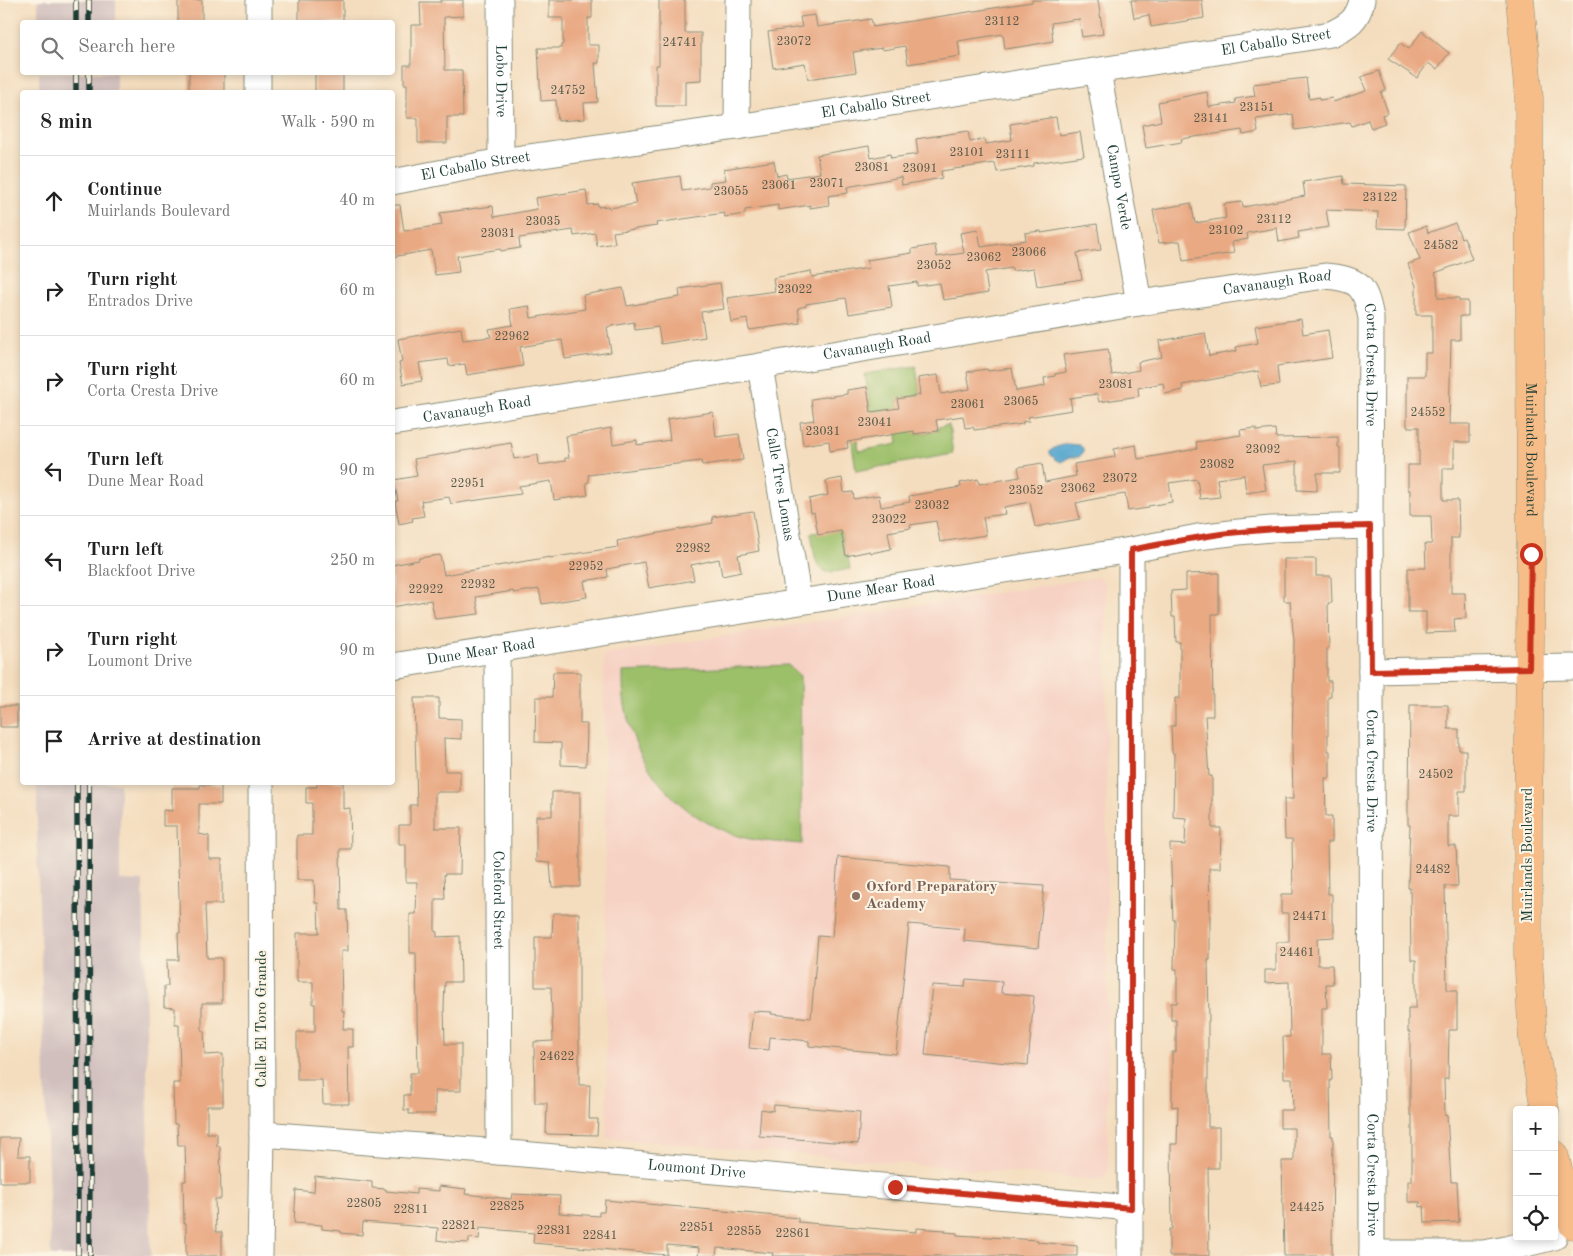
<!DOCTYPE html>
<meta charset="utf-8">
<style>
body{margin:0;font-family:"Old Standard TT",serif;background:#f6f6f6;color:#222}
.controls{position:absolute;right:15px;bottom:15px;display:grid;overflow:hidden;border-radius:5px;box-shadow:0 2px 8px #0003}
.controls button{width:45px;height:45px;display:grid;place-items:center;padding:0;border:0;border-bottom:1px solid #e0e0e0;background:#fff;color:#222;font:25px sans-serif}
.stop{position:absolute;width:15px;height:15px;margin:-11px;border:4px solid #c8321e;border-radius:50%;background:#fff}
.stop.end{background:#c8321e;border-color:#fff;box-shadow:0 1px 5px #0008}
.list{margin:0;padding:0;list-style:none}
h2{display:flex;justify-content:space-between;align-items:center;height:65px;margin:0;padding:0 20px;font-size:21px}
h2 small{font-size:16px;font-weight:400;color:#767676}
.list li{display:grid;grid-template-columns:32px 1fr auto;gap:15px;align-items:center;box-sizing:border-box;height:90px;padding:0 20px;border-top:1px solid #e0e0e0}
.list b{display:block;font-size:19px;white-space:nowrap}
.list p{margin:0;font-size:16px;white-space:nowrap;color:#767676}
.list em{font-size:16px;font-style:normal;color:#767676}
.icon{flex:none;width:28px;height:28px;fill:none;stroke:currentColor;stroke-width:2;stroke-linecap:round;stroke-linejoin:round}
.map{position:relative;flex:none;width:1573px;height:1256px;overflow:hidden}
.search{position:absolute;background:#fff;box-shadow:0 2px 8px #0003;left:20px;top:20px;width:375px;height:55px;display:flex;align-items:center;gap:12px;box-sizing:border-box;padding:0 18px;border-radius:5px;color:#767676;font-size:19px}
.panel{position:absolute;background:#fff;box-shadow:0 2px 8px #0003;left:20px;top:90px;width:375px;height:695px;border-radius:5px}
.map>svg:first-child{display:block}
.built{fill:#f6d2c4}
.industrial{fill:#d1bfbe}
.green{fill:#9cbf69;stroke:#5e7e4e}
.water{fill:#54a6cf;stroke:#3a7282}
.building{fill:#e9a983}
.lines{fill:none;stroke-linecap:round;stroke-linejoin:round}
.minor-casing{stroke:#8a8d79;stroke-width:27}
.major-casing{stroke:#8a8d79;stroke-width:29}
.minor{stroke:#fff;stroke-width:25}
.major{stroke:#f7bd88;stroke-width:28}
.rail-casing{stroke:#1f3d34;stroke-width:5.5}
.rail{stroke:#fcf5e5;stroke-width:4;stroke-dasharray:11;stroke-linecap:butt}
.route{stroke:#c8321e;stroke-width:6}
.education-dot{fill:#8d6e63;stroke:#fcf5e5;stroke-width:2}
.labels{text-anchor:middle;dominant-baseline:central;stroke-width:4;stroke-linejoin:round;paint-order:stroke}
.number-label{font-size:12px;fill:#525848}
.street-label{font-size:15px;fill:#1f3d34;stroke:#fcf5e5}
.education-label{font-size:15px;font-weight:bold;fill:#785e54;stroke:#fcf5e5;text-anchor:start}
</style>
<div class="map">
<svg width="1573" height="1256" viewBox="0 0 1573 1256">
<rect width="100%" height="100%" fill="#fcf5e5"/>
<filter id="ink" filterUnits="userSpaceOnUse"><feTurbulence type="fractalNoise" baseFrequency=".02" numOctaves="2"/><feDisplacementMap in="SourceGraphic" scale="10" xChannelSelector="R" yChannelSelector="G"/><feConvolveMatrix kernelMatrix="1 2 1 2 8 2 1 2 1" color-interpolation-filters="sRGB"/></filter>
<filter id="wash" filterUnits="userSpaceOnUse"><feTurbulence type="fractalNoise" baseFrequency=".0096" numOctaves="4" result="noise"/><feDisplacementMap in="SourceGraphic" scale="20" xChannelSelector="R" yChannelSelector="G"/><feGaussianBlur stdDeviation="1.12" result="paint"/><feColorMatrix in="noise" values="0 0 0 0 0 0 0 0 0 0 0 0 0 0 0 0 0 1.4 0 .05"/><feComposite in="paint" operator="in"/></filter>
<g filter="url(#wash)">
<rect width="100%" height="100%" fill="#f4ddbe"/>
<polygon class="built" points="1098,577 1104,582 1106,588 1108,1172 1104,1177 1097,1180 607,1138 604,655"/>
<g class="industrial">
<rect x="38" y="0" width="78" height="22"/>
<rect x="39" y="73" width="77" height="19"/>
<polygon points="37,783 120,783 120,880 143,881 151,1256 51,1256 37,846"/>
</g>
<g class="green">
<polygon points="916,366 920,395 897,400 902,425 913,423 915,434 938,431 938,427 949,425 953,454 856,471 848,414 853,412 859,451 898,444 894,409 871,412 865,374"/>
<path d="M 841,531 L 845,555 L 848,555 L 850,569 C 843,570 833,573 826,572 C 814,570 813,543 811,533 Z"/>
<path d="M 788,665 L 800,676 L 802,844 C 781,842 761,842 741,837 C 682,819 637,771 626,710 C 623,698 623,685 623,672 Z"/>
</g>
<polygon class="water" points="1067,444 1079,445 1083,448 1083,453 1079,457 1070,457 1061,462 1055,459 1050,454 1050,451 1056,447"/>
<g id="blocks">
<g class="building">
<rect x="178" y="0" width="24" height="22"/>
<rect x="299" y="0" width="44" height="22"/>
<polygon points="441,0 463,0 463,16 444,17 445,70 462,70 463,117 447,117 447,143 418,143 418,118 407,118 407,84 404,84 404,65 411,65 411,25 421,25 420,2 441,2"/>
<polygon points="549,0 592,0 592,18 588,18 588,45 599,45 599,63 595,63 598,102 584,103 585,119 558,121 556,100 541,101 538,48 561,48 561,45 563,44 563,18 549,18"/>
<polygon points="659,0 685,0 685,33 701,33 701,80 685,81 685,106 656,106 656,65 659,65"/>
<polygon points="1032,0 1098,0 1103,34 1082,37 1079,19 1051,23 1053,41 1026,46 1005,49 1003,34 958,41 960,56 908,64 905,46 883,50 882,48 853,52 856,72 808,79 805,63 773,68 768,32 802,27 800,17 815,15 817,27 871,19 873,27 1032,2"/>
<polygon points="1131,0 1202,0 1204,18 1151,27 1149,15 1134,18"/>
<polygon points="1422,31 1449,53 1437,69 1428,63 1417,78 1388,59 1400,43 1409,49"/>
<polygon points="1379,71 1386,90 1381,93 1388,113 1382,115 1385,123 1371,128 1368,120 1352,126 1350,122 1295,130 1293,114 1256,119 1258,132 1243,135 1242,130 1181,139 1182,142 1146,148 1142,125 1161,121 1158,102 1207,92 1209,107 1236,103 1235,99 1255,96 1253,84 1306,78 1309,99 1320,97 1320,100 1332,98 1333,102 1366,91 1361,77"/>
<rect x="189" y="72" width="35" height="20"/>
<rect x="315" y="72" width="28" height="20"/>
<polygon points="1056,117 1059,135 1080,132 1084,156 1034,163 1034,166 997,172 995,163 941,171 942,178 902,185 901,177 847,187 848,193 828,196 829,205 810,208 810,205 778,210 778,205 745,210 745,214 725,217 724,213 656,223 657,226 613,232 615,243 597,246 595,233 574,236 573,230 519,238 520,248 501,251 500,249 457,256 459,272 435,275 431,250 392,257 392,205 400,205 404,231 442,225 440,213 493,206 494,217 537,209 535,198 586,190 588,205 598,204 598,207 609,206 609,208 636,204 632,183 680,176 682,191 710,187 710,182 726,180 724,169 774,161 777,176 786,174 787,178 820,173 817,155 869,146 871,158 890,154 891,158 918,154 916,139 968,131 970,142 985,139 986,144 1012,140 1010,124"/>
<polygon points="1343,176 1344,184 1406,186 1405,229 1377,228 1378,212 1326,210 1329,227 1298,232 1299,238 1279,242 1277,228 1247,233 1248,239 1232,242 1234,253 1183,261 1180,241 1159,243 1153,210 1191,203 1195,223 1226,218 1224,204 1242,202 1243,207 1305,196 1303,182"/>
<polygon points="1455,223 1461,238 1464,237 1472,259 1435,273 1437,278 1438,298 1459,298 1459,301 1468,301 1468,316 1460,316 1460,340 1451,340 1449,424 1470,424 1470,442 1454,442 1454,468 1443,468 1443,500 1458,500 1459,538 1451,538 1451,593 1465,593 1466,618 1454,619 1455,632 1426,633 1426,612 1408,612 1408,568 1426,568 1425,544 1432,544 1431,516 1410,516 1410,490 1408,490 1408,465 1419,465 1419,427 1407,427 1407,376 1425,376 1425,353 1432,353 1432,315 1416,315 1416,286 1408,264 1420,260 1409,232 1426,226 1428,233"/>
<polygon points="1097,224 1101,250 1077,253 1082,279 1037,286 1034,268 1012,271 1012,268 985,272 988,293 943,300 940,283 917,286 917,282 889,286 892,307 849,314 846,298 806,304 806,306 798,308 800,323 749,330 747,319 731,322 727,298 775,291 773,278 811,271 812,277 869,268 867,260 912,253 912,249 935,245 937,257 964,253 960,233 978,230 981,247 1026,240 1025,233 1041,231 1041,233"/>
<polygon points="720,283 724,309 701,312 705,337 661,344 658,327 635,330 634,322 607,327 611,352 565,359 562,340 520,347 523,366 467,375 465,364 449,366 448,359 419,363 422,381 403,384 399,363 402,362 398,339 461,328 463,340 491,337 489,329 513,325 510,309 529,306 531,318 585,309 583,295 623,288 627,306 680,297 679,289"/>
<polygon points="1301,319 1303,334 1328,330 1332,358 1277,366 1279,385 1261,387 1258,371 1182,385 1183,390 1165,394 1163,383 1138,388 1139,396 1099,402 1097,394 1070,398 1072,410 1028,417 1029,421 1022,422 1023,424 974,430 973,427 965,428 963,416 936,420 938,431 914,434 914,431 847,442 848,448 830,451 829,441 803,445 800,422 814,420 811,399 847,394 847,390 867,387 871,412 899,408 897,399 920,395 918,378 938,375 941,394 970,389 967,372 987,369 988,371 1012,368 1016,391 1045,386 1044,378 1055,376 1055,374 1066,372 1063,355 1108,349 1112,375 1139,370 1138,362 1162,357 1159,341 1205,333 1209,356 1237,351 1236,347 1258,343 1255,326"/>
<polygon points="713,412 716,437 739,434 743,460 702,465 701,461 588,475 589,482 586,483 588,495 554,500 551,481 519,486 521,494 505,496 451,504 449,497 421,501 424,516 412,518 413,521 399,524 395,501 398,501 394,480 417,476 414,459 511,443 514,459 538,455 539,465 565,461 565,458 569,458 566,436 611,428 613,444 637,440 637,445 670,440 667,419"/>
<polygon points="1256,428 1256,431 1275,429 1276,438 1338,437 1338,447 1340,447 1340,473 1317,473 1317,491 1297,490 1297,461 1262,465 1266,490 1246,493 1244,475 1217,479 1220,497 1200,499 1197,479 1169,483 1172,502 1148,506 1148,508 1128,511 1125,494 1099,498 1076,503 1080,519 1035,527 1030,502 1004,507 1005,514 983,517 986,535 940,542 936,521 910,525 911,528 888,532 891,549 871,553 870,551 846,556 841,531 818,535 814,512 811,513 809,499 828,495 826,481 842,478 844,493 853,492 854,499 879,495 881,507 910,502 909,496 961,487 960,483 978,479 979,484 1020,477 1018,467 1042,463 1045,482 1076,476 1074,464 1115,457 1114,449 1136,445 1138,459 1197,449 1196,442 1241,435 1240,430"/>
<polygon points="753,511 759,551 738,555 741,572 722,576 719,559 691,565 694,580 649,588 644,562 607,569 608,577 584,581 587,597 542,604 539,589 514,593 513,591 476,597 479,614 435,619 431,600 392,607 392,565 419,560 419,558 440,555 444,575 550,557 550,558 618,547 617,541 713,523 712,517"/>
<polygon points="1284,559 1316,559 1316,576 1331,576 1332,603 1328,603 1329,648 1327,648 1327,681 1331,681 1331,697 1328,697 1328,751 1330,751 1330,778 1325,778 1326,816 1332,816 1332,842 1327,842 1328,894 1332,894 1332,922 1334,924 1334,937 1317,938 1318,965 1332,965 1333,984 1326,984 1327,1008 1322,1008 1322,1054 1331,1054 1332,1080 1330,1080 1331,1136 1333,1136 1332,1256 1284,1256 1282,1161 1294,1161 1294,1128 1280,1128 1280,1110 1293,1110 1292,1078 1284,1078 1283,1037 1290,1037 1289,982 1265,983 1265,970 1276,970 1276,942 1289,942 1289,913 1281,913 1281,894 1293,894 1292,839 1285,839 1284,799 1293,799 1292,751 1294,640 1290,601 1284,601"/>
<polygon points="1219,573 1219,614 1212,614 1213,716 1205,716 1209,776 1212,776 1212,828 1221,828 1220,868 1209,868 1210,920 1210,960 1208,960 1209,1021 1208,1021 1208,1127 1219,1127 1219,1168 1208,1168 1209,1256 1169,1256 1169,1229 1172,1229 1171,1144 1177,1144 1178,1106 1172,1107 1172,1052 1176,1052 1176,1020 1171,1020 1171,1003 1177,1003 1177,969 1174,969 1175,920 1173,920 1170,844 1185,845 1186,818 1173,817 1174,753 1172,753 1171,726 1175,726 1175,698 1180,698 1180,642 1176,642 1175,617 1172,617 1171,591 1186,590 1186,574"/>
<polygon points="553,672 580,672 580,724 587,724 586,766 561,765 561,743 535,742 536,697 552,697"/>
<polygon points="414,698 439,698 439,718 461,719 461,739 444,738 445,771 460,771 460,792 435,792 435,828 461,828 460,874 444,874 445,899 435,899 435,932 437,932 437,937 460,936 461,982 445,982 444,1008 445,1044 461,1044 461,1091 435,1091 435,1114 409,1114 409,1110 404,1110 404,1095 410,1095 410,1073 418,1073 416,953 410,953 410,914 416,914 417,882 406,882 406,844 399,844 399,825 410,825 410,805 417,805"/>
<polygon points="1410,705 1448,705 1448,729 1459,729 1459,750 1466,750 1466,791 1459,791 1459,816 1448,816 1448,846 1456,846 1458,886 1445,886 1447,990 1457,990 1457,1030 1449,1030 1448,1079 1444,1079 1445,1116 1447,1115 1451,1182 1457,1182 1459,1222 1425,1223 1424,1206 1420,1207 1420,1202 1408,1202 1408,1181 1412,1181 1412,1115 1410,1115 1410,1032 1408,1032 1408,1008 1416,1008 1416,960 1411,960 1410,888 1408,888 1410,825 1408,825 1408,799 1409,799"/>
<rect x="0" y="706" width="17" height="21"/>
<polygon points="317,782 343,782 343,809 350,808 351,849 340,849 341,910 347,910 348,951 341,951 342,1011 344,1011 343,1029 353,1029 353,1047 348,1047 349,1104 323,1104 322,1080 297,1080 297,1032 315,1032 315,1004 313,1004 313,982 297,982 297,933 319,933 318,903 315,903 314,880 297,880 297,835 312,835 312,803 306,803 306,787 317,787"/>
<polygon points="200,785 221,785 221,804 199,804 199,834 209,836 209,859 222,859 222,904 205,904 207,958 222,958 222,1003 202,1003 202,1031 204,1031 205,1055 223,1054 223,1106 207,1106 207,1133 217,1133 217,1146 220,1146 221,1199 215,1199 216,1232 222,1232 222,1256 186,1256 186,1223 184,1223 183,1181 186,1181 185,1145 178,1145 177,1124 174,1124 173,1083 180,1083 179,1024 175,1024 175,1008 164,1007 164,986 168,986 167,960 179,960 178,933 180,933 177,826 163,826 163,810 172,811 172,788 200,788"/>
<polygon points="552,792 580,792 580,887 552,887 550,863 536,862 536,816 552,816"/>
<polygon points="838,857 950,867 950,880 1044,886 1038,948 964,941 965,929 909,924 896,1054 809,1046 809,1041 770,1037 769,1050 749,1048 753,1011 772,1012 771,1014 811,1018 818,936 832,937"/>
<polygon points="553,913 579,913 579,1085 590,1085 589,1119 598,1119 597,1135 546,1134 547,1103 535,1103 534,1042 553,1041 551,987 535,987 535,937 552,937"/>
<polygon points="966,979 1002,982 1001,993 1034,996 1028,1065 925,1055 932,985 965,987"/>
<polygon points="774,1105 860,1112 858,1144 759,1136 761,1109 773,1111"/>
<polygon points="0,1138 19,1138 18,1156 30,1156 30,1182 0,1182"/>
<polygon points="315,1176 372,1182 372,1188 386,1189 386,1191 416,1194 416,1189 439,1191 439,1186 466,1189 465,1194 511,1199 512,1194 560,1196 559,1213 599,1216 599,1212 604,1212 605,1200 798,1218 798,1222 916,1232 916,1228 945,1230 945,1232 957,1233 957,1235 1038,1240 1038,1242 1077,1246 1077,1256 772,1256 773,1253 717,1248 716,1256 698,1256 699,1248 667,1245 667,1255 533,1243 534,1233 480,1228 479,1239 469,1238 469,1243 451,1242 437,1240 438,1228 363,1222 362,1235 341,1233 341,1231 322,1229 322,1225 294,1223 296,1190 314,1192"/>
</g>
</g>
</g>
<g filter="url(#ink)">
<use href="#blocks" fill-opacity="0" stroke="#8a8d79" stroke-width="1"/>
<g class="lines">
<defs>
<g id="minor">
<path id="s1" d="M 500,0 L 501,161"/>
<polyline points="259,22 259,0"/>
<path id="s2" d="M 1098,71 L 1139,303"/>
<polyline points="258,92 258,72"/>
<polyline points="737,127 738,0"/>
<path id="s3" d="M 392,182 L 501,161 L 737,127 L 1331,34 C 1348,26 1358,20 1362,0"/>
<path id="s4" d="M 760,366 L 799,601"/>
<path id="s5" d="M 392,423 L 760,366 L 1139,303 L 1325,276 C 1359,279 1365,285 1371,318 L 1370,526 L 1371,671 L 1372,1256"/>
<path id="s6" d="M 497,649 L 499,1152"/>
<path id="s7" d="M 392,666 L 1131,550 L 1198,537 L 1239,532 L 1271,529 L 1370,526"/>
<polyline points="1371,671 1573,667"/>
<path id="s8" d="M 262,1134 L 499,1152 L 1131,1208"/>
<polyline points="1372,1253 1483,1253 1506,1249 1554,1237"/>
<polyline points="260,1256 262,1134 261,782"/>
<polyline points="1130,1256 1131,550"/>
</g>
<g id="major">
<path id="s9" d="M 1520,0 L 1529,98 L 1531,554 L 1528,824 L 1528,954 L 1533,1041 L 1545,1110"/>
<polyline points="1554,1154 1573,1225"/>
</g>
</defs>
<use href="#minor" class="minor-casing"/>
<use href="#major" class="major-casing"/>
<use href="#minor" class="minor"/>
<use href="#major" class="major"/>
<defs>
<g id="rail">
<polyline points="76,0 76,22"/>
<polyline points="89,0 89,22"/>
<polyline points="76,72 76,92"/>
<polyline points="89,72 89,92"/>
<polyline points="77,782 78,1256"/>
<polyline points="89,782 90,1256"/>
</g>
</defs>
<use href="#rail" class="rail-casing"/>
<use href="#rail" class="rail"/>
</g>
</g>
<g class="lines" filter="url(#ink)">
<path class="route" d="M 895,1187 L 1131,1208 L 1131,550 C 1167,543 1203,535 1240,532 C 1283,527 1327,527 1370,526 L 1371,671 L 1529,668 L 1531,554"/>
</g>
<circle class="education-dot" cx="856" cy="896" r="5"/>
<g class="labels">
<g class="number-label">
<text x="1002" y="22">23112</text>
<text x="794" y="42">23072</text>
<text x="680" y="43">24741</text>
<text x="568" y="91">24752</text>
<text x="1257" y="108">23151</text>
<text x="1211" y="119">23141</text>
<text x="967" y="153">23101</text>
<text x="1013" y="155">23111</text>
<text x="872" y="168">23081</text>
<text x="920" y="169">23091</text>
<text x="827" y="184">23071</text>
<text x="779" y="186">23061</text>
<text x="731" y="192">23055</text>
<text x="1380" y="198">23122</text>
<text x="1274" y="220">23112</text>
<text x="543" y="222">23035</text>
<text x="1226" y="231">23102</text>
<text x="498" y="234">23031</text>
<text x="1441" y="246">24582</text>
<text x="1029" y="253">23066</text>
<text x="984" y="258">23062</text>
<text x="934" y="266">23052</text>
<text x="795" y="290">23022</text>
<text x="512" y="337">22962</text>
<text x="1116" y="385">23081</text>
<text x="1021" y="402">23065</text>
<text x="968" y="405">23061</text>
<text x="1428" y="413">24552</text>
<text x="875" y="423">23041</text>
<text x="823" y="432">23031</text>
<text x="1263" y="450">23092</text>
<text x="1217" y="465">23082</text>
<text x="1120" y="479">23072</text>
<text x="468" y="484">22951</text>
<text x="1078" y="489">23062</text>
<text x="1026" y="491">23052</text>
<text x="932" y="506">23032</text>
<text x="889" y="520">23022</text>
<text x="693" y="549">22982</text>
<text x="586" y="567">22952</text>
<text x="478" y="585">22932</text>
<text x="426" y="590">22922</text>
<text x="1436" y="775">24502</text>
<text x="1433" y="870">24482</text>
<text x="1310" y="917">24471</text>
<text x="1297" y="953">24461</text>
<text x="557" y="1057">24622</text>
<text x="364" y="1204">22805</text>
<text x="507" y="1207">22825</text>
<text x="1307" y="1208">24425</text>
<text x="411" y="1210">22811</text>
<text x="459" y="1226">22821</text>
<text x="697" y="1228">22851</text>
<text x="554" y="1231">22831</text>
<text x="744" y="1232">22855</text>
<text x="793" y="1234">22861</text>
<text x="600" y="1236">22841</text>
</g>
<g class="street-label">
<text stroke="none"><textPath href="#s3" startOffset="895">El Caballo Street</textPath></text>
<text stroke="none"><textPath href="#s1" startOffset="81">Lobo Drive</textPath></text>
<text stroke="none"><textPath href="#s3" startOffset="490">El Caballo Street</textPath></text>
<text stroke="none"><textPath href="#s3" startOffset="85">El Caballo Street</textPath></text>
<text stroke="none"><textPath href="#s2" startOffset="118">Campo Verde</textPath></text>
<text stroke="none"><textPath href="#s5" startOffset="896">Cavanaugh Road</textPath></text>
<text stroke="none"><textPath href="#s5" startOffset="491">Cavanaugh Road</textPath></text>
<text stroke="none"><textPath href="#s5" startOffset="1062">Corta Cresta Drive</textPath></text>
<text stroke="none"><textPath href="#s5" startOffset="86">Cavanaugh Road</textPath></text>
<text stroke="none"><textPath href="#s9" startOffset="450">Muirlands Boulevard</textPath></text>
<text stroke="none"><textPath href="#s4" startOffset="120">Calle Tres Lomas</textPath></text>
<text stroke="none"><textPath href="#s7" startOffset="495">Dune Mear Road</textPath></text>
<text stroke="none"><textPath href="#s7" startOffset="90">Dune Mear Road</textPath></text>
<text stroke="none"><textPath href="#s5" startOffset="1468">Corta Cresta Drive</textPath></text>
<text transform="translate(1528 855) rotate(-90)">Muirlands Boulevard</text>
<text stroke="none"><textPath href="#s6" startOffset="251">Coleford Street</textPath></text>
<text transform="translate(262 1019) rotate(-90)">Calle El Toro Grande</text>
<text stroke="none"><textPath href="#s8" startOffset="436">Loumont Drive</textPath></text>
<text stroke="none"><textPath href="#s5" startOffset="1872">Corta Cresta Drive</textPath></text>
</g>
<g class="education-label">
<text x="866" y="887">Oxford Preparatory<tspan x="866" dy="17">Academy</tspan></text>
</g>
</g>
</svg>
<div class="controls">
<button>+</button>
<button>−</button>
<button><svg class="icon" aria-label="locate" viewBox="0 0 24 24"><circle cx="12" cy="12" r="6"/><path d="M12 2v4M12 18v4M2 12h4M18 12h4"/></svg></button>
</div>
<div class="stop" style="left:1531px;top:554px"></div>
<div class="stop end" style="left:895px;top:1187px"></div>
<div class="search"><svg class="icon" aria-label="search" viewBox="0 0 24 24"><circle cx="10" cy="10" r="6"/><path d="M15 15l6 6"/></svg>Search here</div>
<section class="panel">
<h2>8 min<small>Walk · 590 m</small></h2>
<ul class="list">
<li><svg class="icon" aria-label="ahead" viewBox="0 0 24 24"><path d="M12 20V5M6 11l6-6 6 6"/></svg><div><b>Continue</b><p>Muirlands Boulevard</p></div><em>40 m</em></li>
<li><svg class="icon" aria-label="right" viewBox="0 0 24 24"><path d="M7 20v-9h11M14 6l5 5-5 5"/></svg><div><b>Turn right</b><p>Entrados Drive</p></div><em>60 m</em></li>
<li><svg class="icon" aria-label="right" viewBox="0 0 24 24"><path d="M7 20v-9h11M14 6l5 5-5 5"/></svg><div><b>Turn right</b><p>Corta Cresta Drive</p></div><em>60 m</em></li>
<li><svg class="icon" aria-label="left" viewBox="0 0 24 24"><path d="M17 20v-9H6M10 6l-5 5 5 5"/></svg><div><b>Turn left</b><p>Dune Mear Road</p></div><em>90 m</em></li>
<li><svg class="icon" aria-label="left" viewBox="0 0 24 24"><path d="M17 20v-9H6M10 6l-5 5 5 5"/></svg><div><b>Turn left</b><p>Blackfoot Drive</p></div><em>250 m</em></li>
<li><svg class="icon" aria-label="right" viewBox="0 0 24 24"><path d="M7 20v-9h11M14 6l5 5-5 5"/></svg><div><b>Turn right</b><p>Loumont Drive</p></div><em>90 m</em></li>
<li><svg class="icon" aria-label="arrive" viewBox="0 0 24 24"><path d="M6 21V4h12l-3 4 3 4H6"/></svg><div><b>Arrive at destination</b></div></li>
</ul>
</section>
</div>
